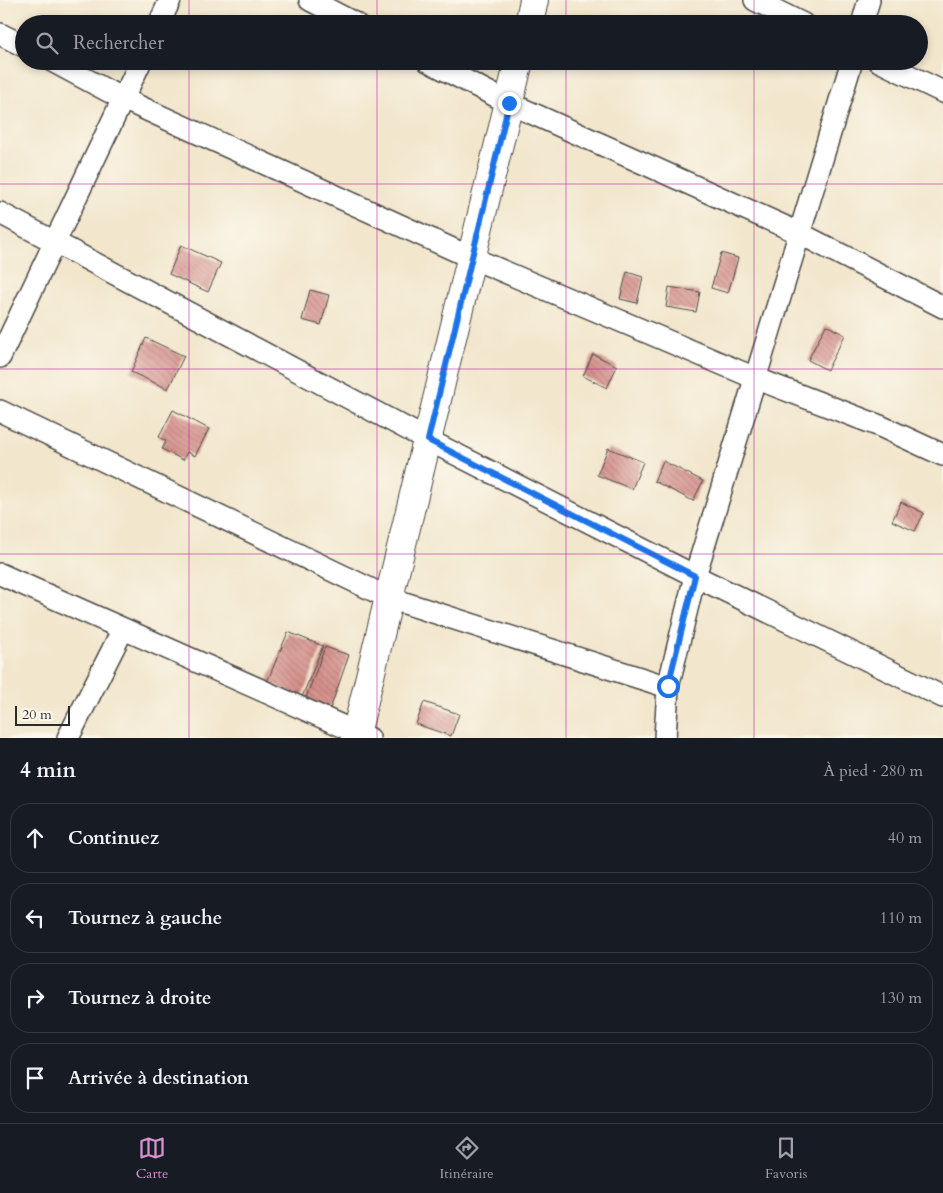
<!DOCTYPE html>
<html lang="fr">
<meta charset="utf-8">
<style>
body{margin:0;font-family:Cardo,serif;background:#20242c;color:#f1f3f6}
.scale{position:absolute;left:15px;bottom:12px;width:55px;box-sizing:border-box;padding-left:5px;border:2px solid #2b2b2b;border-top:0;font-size:14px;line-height:18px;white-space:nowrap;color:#2b2b2b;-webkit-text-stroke:4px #fbf7ec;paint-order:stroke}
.stop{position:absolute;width:15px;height:15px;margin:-11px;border:4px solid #1a73e8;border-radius:50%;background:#fff}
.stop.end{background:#1a73e8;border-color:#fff;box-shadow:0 1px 5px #0008}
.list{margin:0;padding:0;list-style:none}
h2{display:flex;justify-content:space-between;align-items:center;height:65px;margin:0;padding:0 20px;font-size:21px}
h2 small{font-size:16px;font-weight:400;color:#9ea1a6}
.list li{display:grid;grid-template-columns:32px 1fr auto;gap:15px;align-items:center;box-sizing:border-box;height:70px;margin:0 10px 10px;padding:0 10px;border:1px solid #363941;border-radius:20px}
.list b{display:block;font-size:19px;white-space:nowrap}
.list em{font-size:16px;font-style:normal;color:#9ea1a6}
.icon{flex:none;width:28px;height:28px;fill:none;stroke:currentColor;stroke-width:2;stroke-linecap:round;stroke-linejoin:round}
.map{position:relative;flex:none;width:943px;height:738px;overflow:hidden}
.search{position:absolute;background:#171b24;box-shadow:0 2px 8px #0003;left:15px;right:15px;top:15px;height:55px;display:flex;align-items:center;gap:12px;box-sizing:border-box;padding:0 18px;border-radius:28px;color:#9ea1a6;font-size:19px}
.sheet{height:385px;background:#171b24}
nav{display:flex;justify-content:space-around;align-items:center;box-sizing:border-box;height:70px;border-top:1px solid #363941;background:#171b24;font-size:14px;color:#9ea1a6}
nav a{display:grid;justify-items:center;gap:2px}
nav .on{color:#d690ce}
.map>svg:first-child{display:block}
.building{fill:url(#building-back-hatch)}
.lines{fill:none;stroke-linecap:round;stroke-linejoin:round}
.minor-casing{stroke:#494743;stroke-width:24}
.major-casing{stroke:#494743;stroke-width:30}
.minor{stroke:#fff;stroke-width:21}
.major{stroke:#fff;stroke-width:28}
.route{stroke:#1a73e8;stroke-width:6}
.grid{fill:none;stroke:#b5179e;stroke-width:1;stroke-opacity:0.55}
</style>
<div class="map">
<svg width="943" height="738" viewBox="0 0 943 738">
<defs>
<pattern id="building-back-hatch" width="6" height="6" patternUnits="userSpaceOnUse" patternTransform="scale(1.25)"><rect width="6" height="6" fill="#d6918b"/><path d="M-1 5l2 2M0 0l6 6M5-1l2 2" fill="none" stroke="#ae7772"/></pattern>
</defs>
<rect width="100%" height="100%" fill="#fbf7ec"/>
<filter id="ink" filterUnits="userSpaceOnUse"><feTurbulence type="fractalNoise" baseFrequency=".02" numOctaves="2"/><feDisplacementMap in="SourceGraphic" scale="10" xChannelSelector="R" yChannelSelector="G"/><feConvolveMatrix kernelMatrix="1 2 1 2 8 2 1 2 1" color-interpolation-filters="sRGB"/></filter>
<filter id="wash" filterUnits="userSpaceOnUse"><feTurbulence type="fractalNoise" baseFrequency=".0096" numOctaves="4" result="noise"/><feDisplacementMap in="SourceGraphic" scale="20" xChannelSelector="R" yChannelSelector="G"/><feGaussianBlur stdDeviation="1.12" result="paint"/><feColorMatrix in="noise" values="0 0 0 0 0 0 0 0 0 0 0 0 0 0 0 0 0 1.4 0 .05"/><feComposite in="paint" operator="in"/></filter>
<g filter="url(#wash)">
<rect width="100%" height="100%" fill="#f2e6cc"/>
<g id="blocks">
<g class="building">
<polygon points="181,245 221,263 208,292 169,274"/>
<polygon points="721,253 738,258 728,293 711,288"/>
<polygon points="627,272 643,277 637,303 620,299"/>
<polygon points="669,287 700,292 696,312 666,307"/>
<polygon points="310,290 329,295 321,325 302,320"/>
<polygon points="826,325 845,335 827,370 808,360"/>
<polygon points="146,338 184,356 168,389 131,372"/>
<polygon points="593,354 617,366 607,388 583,376"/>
<polygon points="173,410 209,429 195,456 187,452 183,460 162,449 166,441 159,437"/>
<polygon points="608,448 643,462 632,489 597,475"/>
<polygon points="663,461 703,481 693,501 654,481"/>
<polygon points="901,502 924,513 915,531 892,521"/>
<polygon points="288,632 323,646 302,697 267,682"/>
<polygon points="325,647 349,655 329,712 304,703"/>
<polygon points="424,702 459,714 451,736 416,724"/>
</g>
</g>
</g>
<g filter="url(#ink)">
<use href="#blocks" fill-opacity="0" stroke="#494743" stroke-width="1"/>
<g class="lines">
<defs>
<g id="minor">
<polyline points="310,0 356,24"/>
<polyline points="755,0 803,24"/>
<polyline points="159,24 170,0"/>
<polyline points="862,24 869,0"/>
<polyline points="0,34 24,46"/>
<polyline points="52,61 123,99 472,258 755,378 880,426 943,455"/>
<polyline points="428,61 509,103 799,233 943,307"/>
<polyline points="879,61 943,92"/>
<polyline points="0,213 428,440 695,576 943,697"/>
<polyline points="0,357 141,61"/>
<polyline points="0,411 389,598 668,687"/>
<polyline points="0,574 369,738"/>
<polyline points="68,738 123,629"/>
<polyline points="665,738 668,687 695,576 852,61"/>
</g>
<g id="major">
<polyline points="529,24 534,0"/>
<polyline points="355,738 519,61"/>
</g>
</defs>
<use href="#minor" class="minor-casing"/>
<use href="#major" class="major-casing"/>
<use href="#minor" class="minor"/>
<use href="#major" class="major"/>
</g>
</g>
<g class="lines" filter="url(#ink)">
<polyline class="route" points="509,103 428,440 695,576 668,686"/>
</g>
<path class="grid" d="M 189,0 L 189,24M 377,0 L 377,24M 566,0 L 566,24M 754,0 L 754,24M 189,61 L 189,738M 377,61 L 377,738M 566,61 L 566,738M 754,61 L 754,738M 0,184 L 943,184M 0,369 L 943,369M 0,554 L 943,554"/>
</svg>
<div class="scale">20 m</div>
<div class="stop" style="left:668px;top:686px"></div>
<div class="stop end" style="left:509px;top:103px"></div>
<div class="search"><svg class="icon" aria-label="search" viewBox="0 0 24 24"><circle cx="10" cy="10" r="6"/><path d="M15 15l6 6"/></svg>Rechercher</div>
</div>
<section class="sheet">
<h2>4 min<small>À pied · 280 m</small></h2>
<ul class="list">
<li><svg class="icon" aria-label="ahead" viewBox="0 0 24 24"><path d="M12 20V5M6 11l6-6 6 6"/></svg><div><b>Continuez</b></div><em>40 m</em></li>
<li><svg class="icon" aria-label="left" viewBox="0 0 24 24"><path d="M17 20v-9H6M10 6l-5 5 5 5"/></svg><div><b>Tournez à gauche</b></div><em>110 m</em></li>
<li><svg class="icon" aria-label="right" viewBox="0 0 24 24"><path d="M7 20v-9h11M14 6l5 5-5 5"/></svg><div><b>Tournez à droite</b></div><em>130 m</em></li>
<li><svg class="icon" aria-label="arrive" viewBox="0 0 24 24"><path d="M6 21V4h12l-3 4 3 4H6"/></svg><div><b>Arrivée à destination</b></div></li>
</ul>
</section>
<nav>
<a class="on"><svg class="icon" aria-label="map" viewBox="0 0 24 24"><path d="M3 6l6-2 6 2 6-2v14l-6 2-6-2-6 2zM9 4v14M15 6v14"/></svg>Carte</a>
<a><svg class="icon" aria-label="directions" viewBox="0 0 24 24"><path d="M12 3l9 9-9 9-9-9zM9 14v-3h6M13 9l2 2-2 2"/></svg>Itinéraire</a>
<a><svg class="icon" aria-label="saved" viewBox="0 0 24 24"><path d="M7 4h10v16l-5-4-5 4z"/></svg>Favoris</a>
</nav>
